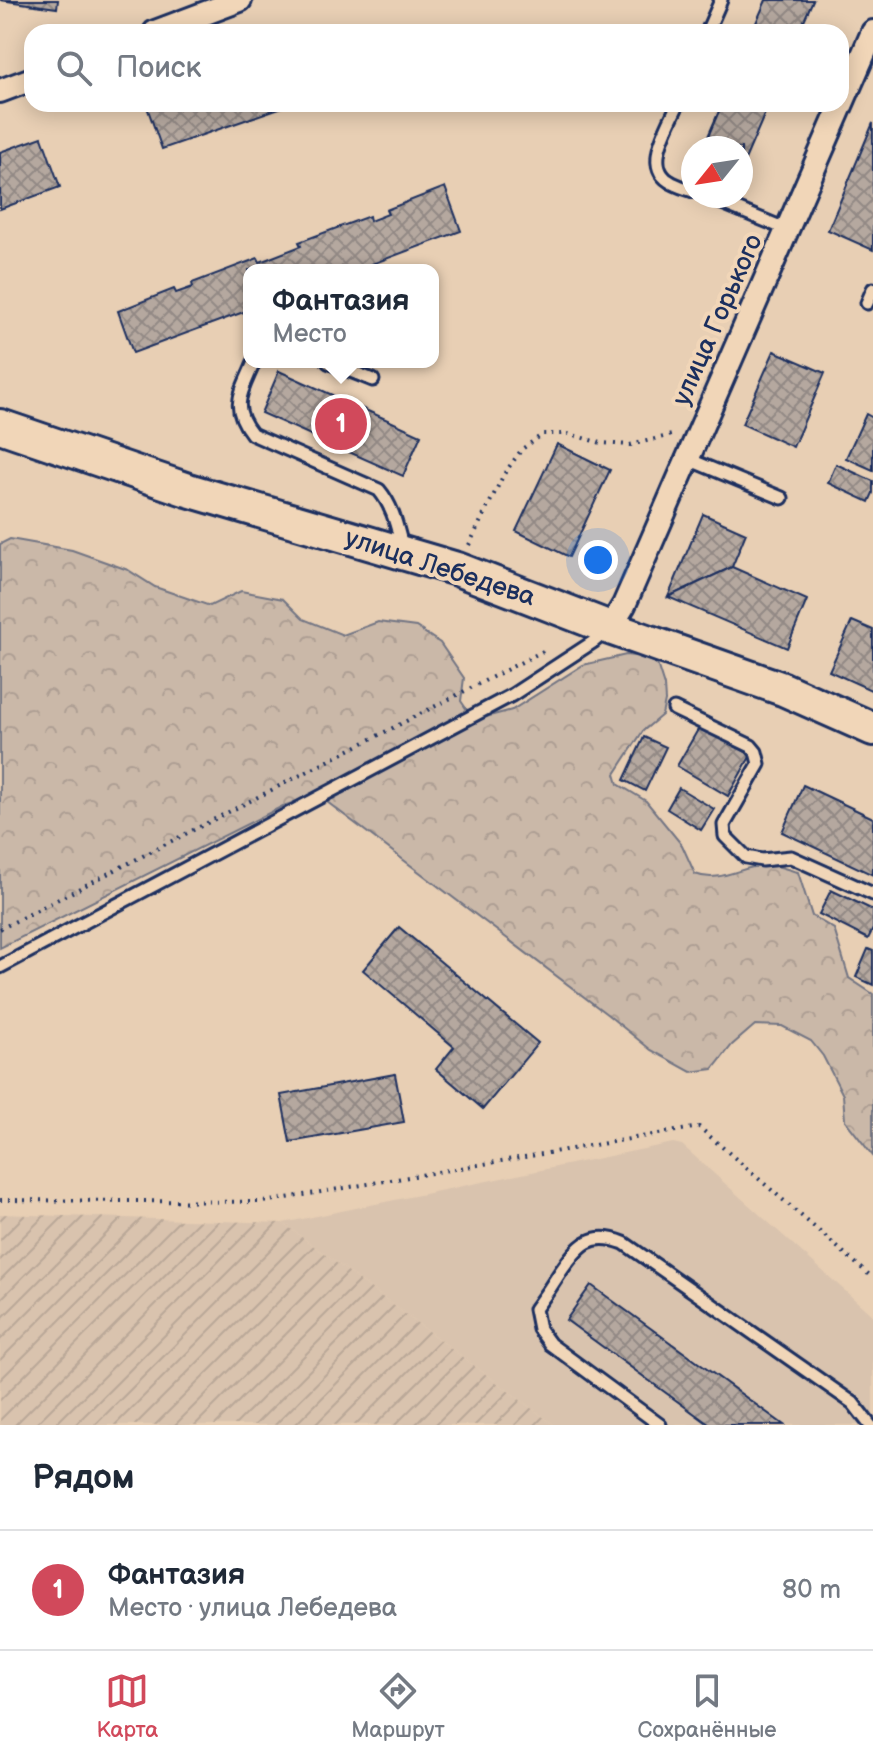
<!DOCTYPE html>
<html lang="ru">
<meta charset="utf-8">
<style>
body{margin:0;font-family:"Balsamiq Sans",sans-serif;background:#f2f2f3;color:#1f2937}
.compass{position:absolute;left:681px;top:136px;width:72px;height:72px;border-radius:50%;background:#fff;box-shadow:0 4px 20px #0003;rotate:240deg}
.you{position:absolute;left:598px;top:560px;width:28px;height:28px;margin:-20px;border:6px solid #fff;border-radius:50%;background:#1a73e8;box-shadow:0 0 0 12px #1a73e833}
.badge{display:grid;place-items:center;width:52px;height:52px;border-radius:50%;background:#d1495b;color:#fff;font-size:26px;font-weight:700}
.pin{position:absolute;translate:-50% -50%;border:4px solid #fff;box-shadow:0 2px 8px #0006}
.popup{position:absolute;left:243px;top:264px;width:196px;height:104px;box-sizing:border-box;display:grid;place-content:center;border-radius:16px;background:#fff;filter:drop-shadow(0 2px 6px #0005);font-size:26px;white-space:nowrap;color:#747a83}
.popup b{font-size:30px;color:#1f2937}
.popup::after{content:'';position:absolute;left:50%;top:100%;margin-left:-16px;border:16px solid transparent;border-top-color:#fff}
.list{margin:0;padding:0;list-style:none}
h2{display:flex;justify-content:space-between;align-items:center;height:104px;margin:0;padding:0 32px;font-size:34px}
h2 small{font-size:26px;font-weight:400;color:#747a83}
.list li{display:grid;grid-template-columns:52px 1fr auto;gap:24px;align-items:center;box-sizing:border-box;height:120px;padding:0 32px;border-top:2px solid #e0e1e3}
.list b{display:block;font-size:30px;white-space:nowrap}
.list p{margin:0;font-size:26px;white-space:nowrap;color:#747a83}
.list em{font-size:26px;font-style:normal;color:#747a83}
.icon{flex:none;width:44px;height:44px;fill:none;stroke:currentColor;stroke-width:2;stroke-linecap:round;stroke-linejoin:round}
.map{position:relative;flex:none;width:873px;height:1425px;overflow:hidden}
.search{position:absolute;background:#fff;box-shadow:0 4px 20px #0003;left:24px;right:24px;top:24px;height:88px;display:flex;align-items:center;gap:20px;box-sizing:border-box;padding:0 28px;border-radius:24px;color:#747a83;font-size:30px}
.sheet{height:224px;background:#fff}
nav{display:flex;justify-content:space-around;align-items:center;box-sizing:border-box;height:112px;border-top:2px solid #e0e1e3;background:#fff;font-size:22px;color:#747a83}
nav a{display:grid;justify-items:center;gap:4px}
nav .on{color:#d1495b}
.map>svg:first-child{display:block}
.built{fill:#d9c3ae}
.industrial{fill:url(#industrial-furrows)}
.forest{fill:url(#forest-crowns);stroke:#727483;stroke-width:2}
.building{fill:url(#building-cross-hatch);stroke:#1b2f5e;stroke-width:2}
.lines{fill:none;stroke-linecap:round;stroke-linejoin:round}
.lane-casing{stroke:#1b2f5e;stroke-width:17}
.street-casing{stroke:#1b2f5e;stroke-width:28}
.secondary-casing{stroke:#1b2f5e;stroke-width:38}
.path{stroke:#1b2f5e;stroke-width:4;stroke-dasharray:2 6;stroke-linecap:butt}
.lane{stroke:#f1d6b8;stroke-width:11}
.street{stroke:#f1d6b8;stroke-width:22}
.secondary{stroke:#f1d6b8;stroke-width:32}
.labels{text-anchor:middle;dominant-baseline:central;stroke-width:8;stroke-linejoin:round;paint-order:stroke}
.street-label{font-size:26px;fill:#1b2f5e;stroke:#f1d6b8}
</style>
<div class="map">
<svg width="873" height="1425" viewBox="0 0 873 1425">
<defs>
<pattern id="industrial-furrows" width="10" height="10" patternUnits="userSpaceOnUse" patternTransform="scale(2)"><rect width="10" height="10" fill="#d9c3ae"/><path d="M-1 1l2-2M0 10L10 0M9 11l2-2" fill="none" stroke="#baa898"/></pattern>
<pattern id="forest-crowns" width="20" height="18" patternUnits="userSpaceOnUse" patternTransform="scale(2)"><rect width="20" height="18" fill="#cab8a8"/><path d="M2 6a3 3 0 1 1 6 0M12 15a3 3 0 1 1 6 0" fill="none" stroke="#ad9e93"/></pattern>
<pattern id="building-cross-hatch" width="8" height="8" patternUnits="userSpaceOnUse" patternTransform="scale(2)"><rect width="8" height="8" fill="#b5a89f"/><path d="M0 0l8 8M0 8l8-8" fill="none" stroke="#928985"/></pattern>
</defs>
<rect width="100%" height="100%" fill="#e8cfb4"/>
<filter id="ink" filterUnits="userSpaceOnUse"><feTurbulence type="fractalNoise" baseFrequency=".0125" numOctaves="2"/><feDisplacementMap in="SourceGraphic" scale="16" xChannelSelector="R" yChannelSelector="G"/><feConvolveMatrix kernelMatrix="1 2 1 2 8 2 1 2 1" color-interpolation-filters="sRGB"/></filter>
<g filter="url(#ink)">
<polygon class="built" points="673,1143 682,1145 873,1316 873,1425 554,1425 283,1223"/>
<polygon class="industrial" points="0,1214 283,1223 554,1425 0,1425"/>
<path class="forest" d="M 10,539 L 72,550 L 128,570 L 155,587 L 210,606 L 241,591 L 283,599 L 303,619 L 343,635 L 378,622 L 416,627 L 440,643 L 464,678 L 461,701 L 474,720 L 512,710 L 583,665 L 626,655 L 642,657 L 657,664 L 664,686 L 665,701 L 662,715 L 643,731 L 615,774 L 618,784 L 646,801 L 682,845 L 695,874 C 720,884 741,866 766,865 C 776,864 788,870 798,872 L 812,916 L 834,929 L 849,978 L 873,994 L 873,1156 L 845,1120 L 843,1095 L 823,1056 L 811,1041 L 782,1026 L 755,1025 L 732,1045 L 713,1069 L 691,1072 L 651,1050 L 608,1015 L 327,802 L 305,799 L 283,806 L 0,948 L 0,544 Z"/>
<g class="building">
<polygon points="0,0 58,0 57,8"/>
<polygon points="766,0 813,0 799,32 752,32"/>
<polygon points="146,104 291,104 162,149"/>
<polygon points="722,104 769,104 741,169 741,148 703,148"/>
<polygon points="873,123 873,250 828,230"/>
<polygon points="42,137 60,187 0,209 0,152"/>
<polygon points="445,187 461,231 356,270 249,270 249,310 133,353 118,311 174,289 176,293 193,287 192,283 258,258 260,262 301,246 299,242 369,216 370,221 388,214 386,210"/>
<polygon points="774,351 825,373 793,447 742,424"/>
<polygon points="279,371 421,435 403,476 261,413"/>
<polygon points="866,414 873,418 873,470 846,458"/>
<polygon points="557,444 610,470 569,557 516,531"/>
<polygon points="836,464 873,481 873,493 869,502 828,483"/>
<polygon points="703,514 746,533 732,567 668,597"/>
<polygon points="732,567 807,600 787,648 668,597"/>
<polygon points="852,621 873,630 873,691 829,671"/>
<polygon points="700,726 751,755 728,796 677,766"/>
<polygon points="644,737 666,747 645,791 624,780"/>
<polygon points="803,785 873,818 873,875 782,832"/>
<polygon points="679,788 714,809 701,830 667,809"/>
<polygon points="831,890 873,910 873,929 868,939 819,914"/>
<polygon points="399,927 538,1043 483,1109 436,1069 454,1047 363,970"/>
<polygon points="868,949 873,951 873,985 856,977"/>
<polygon points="395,1074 404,1122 290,1142 281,1095"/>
<polygon points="591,1285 784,1425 710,1425 566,1320"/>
</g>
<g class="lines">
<defs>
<g id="lane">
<polyline points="707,32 721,0"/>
<path d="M 678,104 C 669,125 643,165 669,181 C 676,186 685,188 693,191"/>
<polyline points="705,196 788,230"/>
<polyline points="867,303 873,289"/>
<path d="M 254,362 C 242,392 229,405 252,434 L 379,490 C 394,508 397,528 403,550"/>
<polyline points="328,362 373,380"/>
<polyline points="688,459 782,498"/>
<polyline points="674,709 751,746 756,752 759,764 724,825 725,836 746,857 762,860 791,857 873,894"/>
<polyline points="0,967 512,695 593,642 606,631"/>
<path d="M 660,1425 L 550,1344 L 539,1329 L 535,1309 C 544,1297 553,1284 561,1271 C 579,1245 591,1230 624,1243 L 853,1403 L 870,1425"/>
</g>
<g id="street">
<polyline points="155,32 240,0"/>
<polyline points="0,91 32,79"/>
<polyline points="610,628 624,605 873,32"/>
</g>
<polyline id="secondary" points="0,426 188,490 457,569 610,628 783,689 873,729"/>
</defs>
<use href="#lane" class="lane-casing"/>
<use href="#street" class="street-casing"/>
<use href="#secondary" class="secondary-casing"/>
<g class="path">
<polyline points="469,545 504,474 522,449 543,434 569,434 601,443 630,445 672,435"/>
<polyline points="0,929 543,651"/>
<polyline points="0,1200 263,1202 699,1127 873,1278"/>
</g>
<use href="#lane" class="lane"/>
<use href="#street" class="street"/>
<use href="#secondary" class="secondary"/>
</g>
</g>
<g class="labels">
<g class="street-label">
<text transform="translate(718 320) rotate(-66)">улица Горького</text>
<text transform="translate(440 568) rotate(18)">улица Лебедева</text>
</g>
</g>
</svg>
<svg class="compass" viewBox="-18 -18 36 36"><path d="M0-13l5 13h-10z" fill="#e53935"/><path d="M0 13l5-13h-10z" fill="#747a83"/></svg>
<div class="you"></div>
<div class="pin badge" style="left:341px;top:424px">1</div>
<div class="popup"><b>Фантазия</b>Место</div>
<div class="search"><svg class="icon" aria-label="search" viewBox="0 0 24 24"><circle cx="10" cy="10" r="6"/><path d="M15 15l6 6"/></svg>Поиск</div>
</div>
<section class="sheet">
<h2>Рядом<small></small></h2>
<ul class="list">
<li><span class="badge">1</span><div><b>Фантазия</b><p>Место · улица Лебедева</p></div><em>80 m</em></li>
</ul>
</section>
<nav>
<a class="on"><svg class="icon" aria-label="map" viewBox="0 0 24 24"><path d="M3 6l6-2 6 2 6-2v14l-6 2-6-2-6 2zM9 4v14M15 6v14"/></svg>Карта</a>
<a><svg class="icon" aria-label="directions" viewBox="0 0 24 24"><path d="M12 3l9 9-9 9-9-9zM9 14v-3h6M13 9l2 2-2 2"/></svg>Маршрут</a>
<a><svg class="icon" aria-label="saved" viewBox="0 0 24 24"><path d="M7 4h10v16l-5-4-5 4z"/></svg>Сохранённые</a>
</nav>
